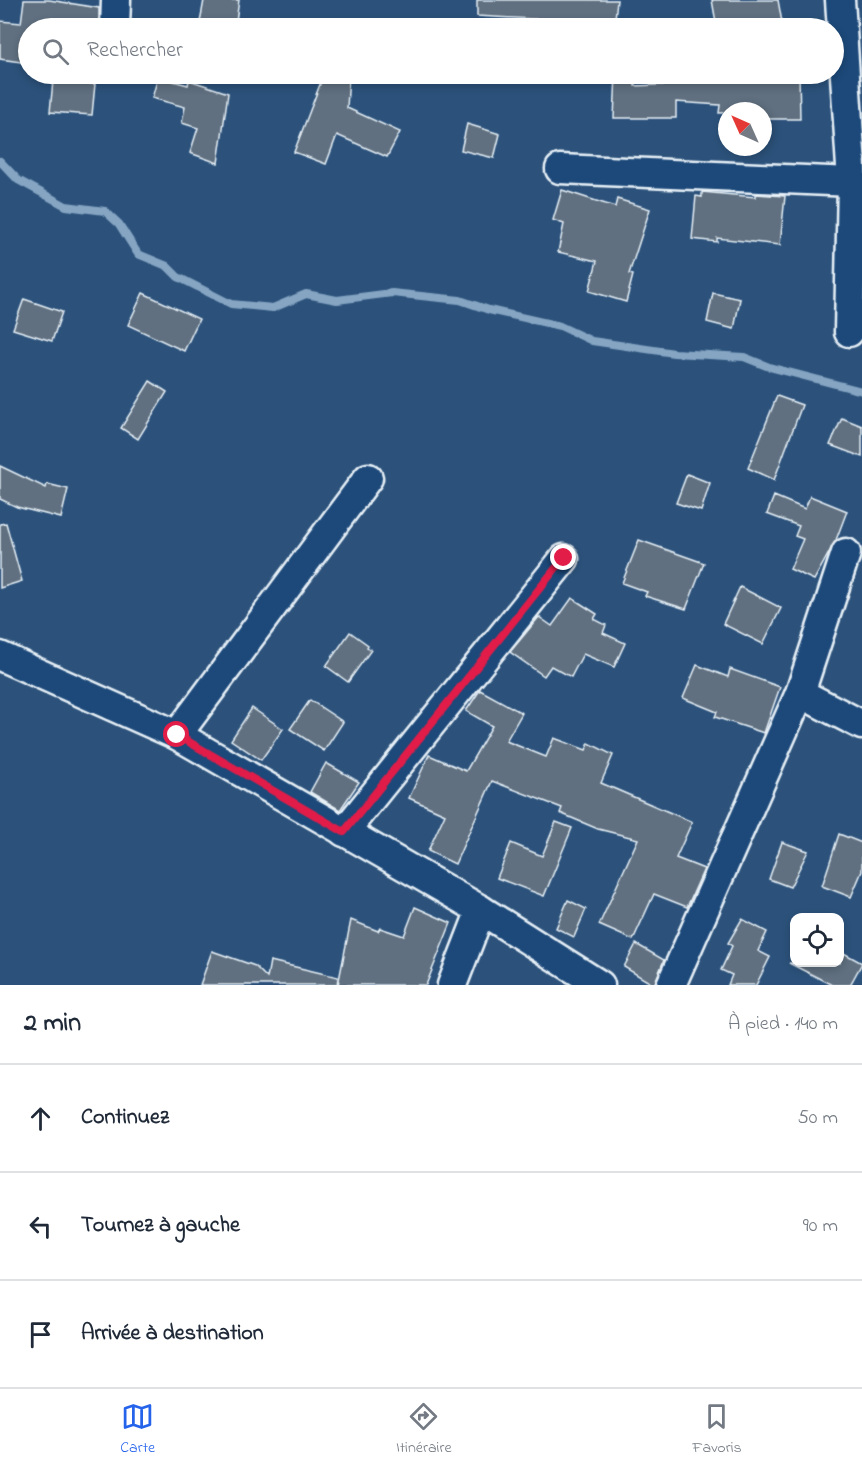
<!DOCTYPE html>
<html lang="fr">
<meta charset="utf-8">
<style>
body{margin:0;font-family:"Indie Flower",sans-serif;background:#f6f6f7;color:#1f2937}
.controls{position:absolute;right:18px;bottom:18px;display:grid;overflow:hidden;border-radius:12px;box-shadow:0 3px 9px #0003}
.controls button{width:54px;height:54px;display:grid;place-items:center;padding:0;border:0;border-bottom:2px solid #e0e1e3;background:#fff;color:#1f2937;font:30px sans-serif}
.compass{position:absolute;left:718px;top:102px;width:54px;height:54px;border-radius:50%;background:#fff;box-shadow:0 3px 9px #0003;rotate:315deg}
.stop{position:absolute;width:18px;height:18px;margin:-14px;border:4px solid #e11d48;border-radius:50%;background:#fff}
.stop.end{background:#e11d48;border-color:#fff;box-shadow:0 2px 6px #0008}
.list{margin:0;padding:0;list-style:none}
h2{display:flex;justify-content:space-between;align-items:center;height:78px;margin:0;padding:0 24px;font-size:26px}
h2 small{font-size:20px;font-weight:400;color:#747a83}
.list li{display:grid;grid-template-columns:39px 1fr auto;gap:18px;align-items:center;box-sizing:border-box;height:108px;padding:0 24px;border-top:2px solid #e0e1e3}
.list b{display:block;font-size:22px;white-space:nowrap}
.list em{font-size:20px;font-style:normal;color:#747a83}
.icon{flex:none;width:33px;height:33px;fill:none;stroke:currentColor;stroke-width:2;stroke-linecap:round;stroke-linejoin:round}
.map{position:relative;flex:none;width:862px;height:985px;overflow:hidden}
.search{position:absolute;background:#fff;box-shadow:0 3px 9px #0003;left:18px;right:18px;top:18px;height:66px;display:flex;align-items:center;gap:15px;box-sizing:border-box;padding:0 21px;border-radius:33px;color:#747a83;font-size:22px}
.sheet{height:402px;background:#fff}
nav{display:flex;justify-content:space-around;align-items:center;box-sizing:border-box;height:84px;border-top:2px solid #e0e1e3;background:#fff;font-size:16px;color:#747a83}
nav a{display:grid;justify-items:center;gap:3px}
nav .on{color:#2563eb}
.map>svg:first-child{display:block}
.lines{fill:none;stroke-linecap:round;stroke-linejoin:round}
.stream{stroke:#86a5c3;stroke-width:8}
.building{fill:#607080;stroke:#e8f1f8;stroke-width:1.5}
.minor-casing{stroke:#e8f1f8;stroke-width:33}
.minor{stroke:#1f4a7a;stroke-width:28}
.route{stroke:#e11d48;stroke-width:8}
</style>
<div class="map">
<svg width="862" height="985" viewBox="0 0 862 985">
<rect width="100%" height="100%" fill="#2c527b"/>
<filter id="ink" filterUnits="userSpaceOnUse"><feTurbulence type="fractalNoise" baseFrequency=".0167" numOctaves="2"/><feDisplacementMap in="SourceGraphic" scale="12" xChannelSelector="R" yChannelSelector="G"/><feConvolveMatrix kernelMatrix="1 2 1 2 8 2 1 2 1" color-interpolation-filters="sRGB"/></filter>
<g filter="url(#ink)">
<g class="lines">
<polyline class="stream" points="0,161 18,180 66,206 105,211 119,224 138,254 167,266 178,277 231,304 273,308 306,294 337,300 392,293 460,300 489,310 560,326 592,341 674,353 744,357 769,367 862,391"/>
</g>
<g class="building">
<polygon points="24,0 49,0 99,8 99,28 58,23 57,28 28,28 28,63 0,59 0,21 21,23"/>
<polygon points="204,0 239,0 235,28 199,28"/>
<polygon points="477,0 617,0 614,28 550,24 551,20 477,16"/>
<polygon points="712,0 778,0 783,28 717,28"/>
<polygon points="324,74 349,74 347,108 400,132 387,157 337,135 326,164 294,152"/>
<polygon points="616,74 635,74 635,86 682,84 683,74 799,74 800,119 763,119 763,111 719,113 720,105 676,102 676,118 614,118"/>
<polygon points="158,77 188,85 189,80 228,93 218,163 190,153 198,128 182,123 185,107 152,98"/>
<polygon points="53,81 95,84 92,115 50,112"/>
<polygon points="467,124 500,134 494,158 461,150"/>
<polygon points="562,190 615,207 617,199 650,209 629,274 633,275 626,302 589,291 597,261 558,252 564,224 553,220"/>
<polygon points="702,192 755,197 755,194 785,196 780,245 717,238 717,242 692,239 696,196 702,197"/>
<polygon points="143,293 199,319 184,351 128,325"/>
<polygon points="713,293 740,299 734,329 707,322"/>
<polygon points="24,299 62,312 52,341 13,329"/>
<polygon points="150,381 167,392 138,439 121,428"/>
<polygon points="777,396 802,405 774,480 748,468"/>
<polygon points="842,418 862,426 862,457 830,445"/>
<polygon points="0,466 46,488 47,484 68,489 61,518 17,507 0,499"/>
<polygon points="687,474 710,483 701,511 676,503"/>
<polygon points="774,496 805,509 810,496 847,511 836,540 814,580 790,569 803,539 795,536 799,526 767,514"/>
<polygon points="6,523 22,581 0,588 0,524"/>
<polygon points="639,540 704,563 686,609 645,596 647,592 622,583"/>
<polygon points="740,587 781,608 763,644 723,624"/>
<polygon points="572,598 597,614 594,619 606,625 603,633 625,643 614,667 583,654 571,677 551,666 544,676 510,652 539,617 552,626"/>
<polygon points="350,632 368,645 367,647 371,650 348,682 326,666"/>
<polygon points="697,665 728,677 730,669 780,687 764,733 715,717 717,712 683,698"/>
<polygon points="480,690 522,713 506,741 546,757 554,738 586,750 589,743 613,755 601,783 692,822 676,858 704,869 687,907 654,894 633,940 599,925 638,839 598,829 560,813 562,808 492,781 455,864 428,851 445,814 409,798 429,755 466,771 492,726 466,711"/>
<polygon points="310,700 343,722 324,751 290,729"/>
<polygon points="252,708 283,729 261,760 231,740"/>
<polygon points="326,763 359,782 340,810 310,792"/>
<polygon points="556,822 572,828 544,896 497,878 511,843 542,856"/>
<polygon points="839,834 862,843 862,871 851,897 822,886"/>
<polygon points="782,842 808,851 790,887 769,879"/>
<polygon points="568,900 586,909 574,937 556,928"/>
<polygon points="415,907 451,923 426,985 338,985 351,920 378,931 380,928 404,936"/>
<polygon points="742,919 767,932 758,951 770,957 756,985 728,985 732,975 721,970 732,946 728,943"/>
<polygon points="636,944 664,960 654,985 624,967"/>
<polygon points="212,951 255,966 267,978 270,961 338,977 337,985 200,985"/>
<polygon points="840,951 862,963 850,985 832,985 789,963 840,963"/>
</g>
<g class="lines">
<defs>
<g id="minor">
<polyline points="840,0 852,182 849,332"/>
<polyline points="115,28 116,0"/>
<polyline points="560,169 852,182"/>
<polyline points="0,656 177,735 481,910 600,985"/>
<polyline points="800,693 862,725"/>
<polyline points="177,735 368,478"/>
<polyline points="344,832 564,559"/>
<polyline points="452,985 481,910"/>
<polyline points="671,985 800,693 846,553"/>
</g>
</defs>
<use href="#minor" class="minor-casing"/>
<use href="#minor" class="minor"/>
</g>
</g>
<g class="lines" filter="url(#ink)">
<polyline class="route" points="177,735 344,832 564,558"/>
</g>
</svg>
<div class="controls">
<button><svg class="icon" aria-label="locate" viewBox="0 0 24 24"><circle cx="12" cy="12" r="6"/><path d="M12 2v4M12 18v4M2 12h4M18 12h4"/></svg></button>
</div>
<svg class="compass" viewBox="-18 -18 36 36"><path d="M0-13l5 13h-10z" fill="#e53935"/><path d="M0 13l5-13h-10z" fill="#747a83"/></svg>
<div class="stop" style="left:177px;top:735px"></div>
<div class="stop end" style="left:564px;top:558px"></div>
<div class="search"><svg class="icon" aria-label="search" viewBox="0 0 24 24"><circle cx="10" cy="10" r="6"/><path d="M15 15l6 6"/></svg>Rechercher</div>
</div>
<section class="sheet">
<h2>2 min<small>À pied · 140 m</small></h2>
<ul class="list">
<li><svg class="icon" aria-label="ahead" viewBox="0 0 24 24"><path d="M12 20V5M6 11l6-6 6 6"/></svg><div><b>Continuez</b></div><em>50 m</em></li>
<li><svg class="icon" aria-label="left" viewBox="0 0 24 24"><path d="M17 20v-9H6M10 6l-5 5 5 5"/></svg><div><b>Tournez à gauche</b></div><em>90 m</em></li>
<li><svg class="icon" aria-label="arrive" viewBox="0 0 24 24"><path d="M6 21V4h12l-3 4 3 4H6"/></svg><div><b>Arrivée à destination</b></div></li>
</ul>
</section>
<nav>
<a class="on"><svg class="icon" aria-label="map" viewBox="0 0 24 24"><path d="M3 6l6-2 6 2 6-2v14l-6 2-6-2-6 2zM9 4v14M15 6v14"/></svg>Carte</a>
<a><svg class="icon" aria-label="directions" viewBox="0 0 24 24"><path d="M12 3l9 9-9 9-9-9zM9 14v-3h6M13 9l2 2-2 2"/></svg>Itinéraire</a>
<a><svg class="icon" aria-label="saved" viewBox="0 0 24 24"><path d="M7 4h10v16l-5-4-5 4z"/></svg>Favoris</a>
</nav>
